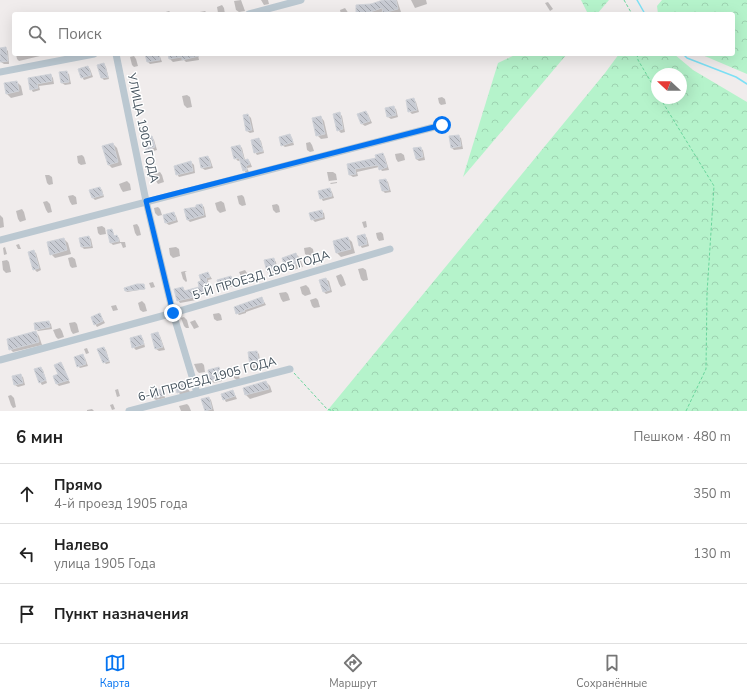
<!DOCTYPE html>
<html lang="ru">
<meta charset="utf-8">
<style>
body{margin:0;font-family:"Nunito Sans",sans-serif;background:#f2f2f2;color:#222}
.compass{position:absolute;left:651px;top:68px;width:36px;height:36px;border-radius:50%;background:#fff;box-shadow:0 4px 16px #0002;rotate:292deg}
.stop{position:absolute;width:12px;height:12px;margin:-9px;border:3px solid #0574f1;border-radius:50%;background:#fff}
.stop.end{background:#0574f1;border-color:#fff;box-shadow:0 1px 4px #0008}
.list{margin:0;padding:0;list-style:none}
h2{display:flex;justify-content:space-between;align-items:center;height:52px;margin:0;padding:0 16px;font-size:17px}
h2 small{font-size:13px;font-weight:400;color:#767676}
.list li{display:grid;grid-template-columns:26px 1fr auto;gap:12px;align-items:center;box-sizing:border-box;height:60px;padding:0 16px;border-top:1px solid #e0e0e0}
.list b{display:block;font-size:15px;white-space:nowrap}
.list p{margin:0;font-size:13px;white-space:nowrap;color:#767676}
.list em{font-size:13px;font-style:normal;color:#767676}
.icon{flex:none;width:22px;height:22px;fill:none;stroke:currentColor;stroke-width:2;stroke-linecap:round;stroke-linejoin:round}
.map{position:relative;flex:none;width:747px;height:411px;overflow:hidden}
.search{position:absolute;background:#fff;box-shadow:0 4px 16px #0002;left:12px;right:12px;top:12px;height:44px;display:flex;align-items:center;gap:10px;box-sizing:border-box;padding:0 14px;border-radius:4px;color:#767676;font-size:15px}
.sheet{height:232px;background:#fff}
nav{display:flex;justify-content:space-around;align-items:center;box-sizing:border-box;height:56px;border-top:1px solid #e0e0e0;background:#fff;font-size:11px;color:#767676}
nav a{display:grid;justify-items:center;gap:2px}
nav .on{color:#0574f1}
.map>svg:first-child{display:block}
.forest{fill:url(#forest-crowns);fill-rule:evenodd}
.shadow{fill:#0003}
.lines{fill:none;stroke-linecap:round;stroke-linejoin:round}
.stream{stroke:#7de0f5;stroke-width:1.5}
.building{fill:url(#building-back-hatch);stroke:#d0d3d9}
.path{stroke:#69d59c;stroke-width:1;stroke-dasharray:3 2;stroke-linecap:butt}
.minor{stroke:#bbc8d1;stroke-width:7}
.route{stroke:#0574f1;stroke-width:5}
.labels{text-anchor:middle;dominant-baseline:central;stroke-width:3;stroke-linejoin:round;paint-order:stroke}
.street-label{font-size:12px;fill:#43515c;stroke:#fff}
</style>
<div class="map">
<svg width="747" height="411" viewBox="0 0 747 411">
<defs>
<pattern id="forest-crowns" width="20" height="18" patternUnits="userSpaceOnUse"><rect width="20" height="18" fill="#b5f3cb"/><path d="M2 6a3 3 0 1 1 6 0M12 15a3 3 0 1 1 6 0" fill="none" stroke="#9dd2b1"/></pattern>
<pattern id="building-back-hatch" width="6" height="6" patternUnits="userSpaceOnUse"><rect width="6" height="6" fill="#c8cbd3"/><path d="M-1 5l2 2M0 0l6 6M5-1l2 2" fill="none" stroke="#a4a7ae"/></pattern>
</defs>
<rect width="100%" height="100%" fill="#f0ecec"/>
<g class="forest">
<polygon points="581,0 609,0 597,14 588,14"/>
<polygon points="662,0 747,0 747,74 700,54 733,54 733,14 658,14 657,6"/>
<polygon points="517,54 567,54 463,177 498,63"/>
<path d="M 619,54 L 674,54 L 693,70 L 747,102 L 747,411 L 327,411 L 605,73 ZM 657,74 L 681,74 L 681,98 L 657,98 Z"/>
</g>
<g class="shadow">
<polygon points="241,0 245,11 239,12 236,10 234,1"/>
<polygon points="261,0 268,0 269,4 264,5"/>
<polygon points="388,0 397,0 401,12 393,14 386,14 384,11 376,14 357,14 371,5"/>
<polygon points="411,0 426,0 427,4 415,8"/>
<polygon points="548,2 553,9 550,11 545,3"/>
<polygon points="222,5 224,8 225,14 218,13 217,7"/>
<polygon points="345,8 349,14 341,14 340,10"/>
<polygon points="169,11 172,14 159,14"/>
<polygon points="205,11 208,14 180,14 180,13 187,12 189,14"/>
<polygon points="5,48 8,51 9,64 4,64 1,62 0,49"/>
<polygon points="16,54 45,54 45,56 40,56 19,61 17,59"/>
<polygon points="149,54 159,54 162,62 150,64 148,62"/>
<polygon points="169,54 203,54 198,55 199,60 186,62 184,60 173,62 170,59"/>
<polygon points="134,56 136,59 138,66 134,67 132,65 130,57"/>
<polygon points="104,64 106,67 109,79 104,80 102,78"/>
<polygon points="88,67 90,69 93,77 84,80 82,77"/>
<polygon points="66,72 69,74 71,84 65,85 62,83 61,73"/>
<polygon points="51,75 53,78 54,84 39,86 40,90 33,92 31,89 29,78"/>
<polygon points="17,82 21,86 23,95 11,98 7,94"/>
<polygon points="187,95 190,97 192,107 187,108 184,105 182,96"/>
<polygon points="442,97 445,99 446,104 441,105 439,103 438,98"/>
<polygon points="414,99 416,102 419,112 412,114 409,111"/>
<polygon points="393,107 396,109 398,117 391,119 388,117"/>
<polygon points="366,112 368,114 372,123 365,126 362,124 359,115"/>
<polygon points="339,113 342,116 345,132 341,133 338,130"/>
<polygon points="248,115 251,118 254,132 250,133 247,131 244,116"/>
<polygon points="321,117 324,121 328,138 321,139 317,135"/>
<polygon points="290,135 292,138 294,145 285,147 282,145"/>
<polygon points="458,136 461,138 463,149 454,150 452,148"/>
<polygon points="152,137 154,140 157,150 150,152 147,149"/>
<polygon points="259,139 261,141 264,153 257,155 255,152"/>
<polygon points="310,142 312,145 314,151 310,152 307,150 306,143"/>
<polygon points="113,144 117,148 122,165 112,168 108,164"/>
<polygon points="240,146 242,148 245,160 248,160 250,162 252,167 247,168 249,172 246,173 244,170 241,160 238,161 235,158"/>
<polygon points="420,148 423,150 425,160 419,161 416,159"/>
<polygon points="401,153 404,155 405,160 398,162 396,159 395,154"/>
<polygon points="383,154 385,157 389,170 382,171 379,167 357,172 358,176 353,177 350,175 348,165 377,158"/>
<polygon points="82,155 84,157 86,164 81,165 78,163 77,156"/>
<polygon points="208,157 210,159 213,168 205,170 202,168"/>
<polygon points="191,162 194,165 195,173 179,177 177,174"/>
<polygon points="160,172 162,175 164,182 158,184 156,181 153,174"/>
<polygon points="327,172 333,172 336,174 337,180 329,181 329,182"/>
<polygon points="45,175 49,175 52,177 53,184 49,185 47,183"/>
<polygon points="386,180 388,182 391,192 385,193 383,191 381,181"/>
<polygon points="127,181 130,184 131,190 123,192 121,189 119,184"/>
<polygon points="337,182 337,183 331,184 330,183"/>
<polygon points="100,188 102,190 104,197 95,200 93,198 90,191"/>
<polygon points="330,189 332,192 334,198 323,201 321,198"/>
<polygon points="73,195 76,197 77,204 72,205 70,202 68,196"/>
<polygon points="242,195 244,197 246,205 242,206 239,204 237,196"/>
<polygon points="47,201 50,204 52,212 48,213 46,210 43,202"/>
<polygon points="221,201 224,203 226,211 220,213 217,210 215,203"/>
<polygon points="277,204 279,206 280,212 276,213 273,210 272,205"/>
<polygon points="202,205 204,207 206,217 190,222 188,220 186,210 198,207"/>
<polygon points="158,207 160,209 162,215 158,216 155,213 154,208"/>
<polygon points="22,209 24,212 26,220 20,222 18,219 16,211"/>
<polygon points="321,211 324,213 325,219 315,222 312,219"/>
<polygon points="174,213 176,216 178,222 169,225 166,223"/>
<polygon points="0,215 3,218 4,227 0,228"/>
<polygon points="366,221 367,227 364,228 362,222"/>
<polygon points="137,224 139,227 141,235 137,236 135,233 133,225"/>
<polygon points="102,226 105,228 106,234 100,235 98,233 97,227"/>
<polygon points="112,230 115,237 117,236 119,238 120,242 125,242 126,247 123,248 121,243 113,245 111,243 109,231"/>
<polygon points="381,232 383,234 384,240 379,241 377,238 376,233"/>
<polygon points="365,235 367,238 369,246 362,248 360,245"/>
<polygon points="89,237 91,239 93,248 84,249 82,247 80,239"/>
<polygon points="348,238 352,242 355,253 341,257 337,253"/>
<polygon points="64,239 68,243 71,254 55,258 51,254"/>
<polygon points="19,244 21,249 18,249 16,245"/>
<polygon points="5,247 7,254 4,255 3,248"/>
<polygon points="176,247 179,249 180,256 173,258 170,255 169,248"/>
<polygon points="310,247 313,249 314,255 308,256 305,254 304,248"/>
<polygon points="33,251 36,253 41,270 37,272 34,269"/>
<polygon points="296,254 300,258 303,267 290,271 286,267"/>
<polygon points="72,257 75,259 77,267 72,268 70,266 68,258"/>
<polygon points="274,259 276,262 278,272 270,274 268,271"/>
<polygon points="7,260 9,262 11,272 6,273 3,270 2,261"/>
<polygon points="363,268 366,270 368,280 363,281 361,279 358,269"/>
<polygon points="245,270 247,273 249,280 244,282 242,279 239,272"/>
<polygon points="185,271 187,272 185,272 187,281 186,282 183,279 181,272"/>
<polygon points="208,273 212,279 208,280 211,293 195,297 196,300 180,303 178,300 183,288 186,292 201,288"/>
<polygon points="341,274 343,277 346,285 341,287 339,284 336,276"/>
<polygon points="230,277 233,280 234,286 223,289 220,286"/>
<polygon points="326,279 329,281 332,292 326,294 324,292"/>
<polygon points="153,282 155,287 151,288 149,283"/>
<polygon points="306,285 309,288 311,294 305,296 302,294 300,287"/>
<polygon points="144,286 145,289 127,292 126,291"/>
<polygon points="286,292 288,294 290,300 283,302 281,299 279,293"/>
<polygon points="262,298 266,305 246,312 246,313 239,315 237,313"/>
<polygon points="316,298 318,300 320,307 314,308 312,306 310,300"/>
<polygon points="142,301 145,304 147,311 143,312 140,310 138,303"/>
<polygon points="116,305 118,310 113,311 111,306"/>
<polygon points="219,313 221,315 222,320 217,321 214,319 213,314"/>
<polygon points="100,314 105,323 97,327 95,324"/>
<polygon points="184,317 187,320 189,328 186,328 184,326 181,318"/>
<polygon points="195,320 199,327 194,329 190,322"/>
<polygon points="49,322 51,324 52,329 38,331 36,329"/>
<polygon points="75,322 77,324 79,332 73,334 71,331 69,323"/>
<polygon points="60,328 62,331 64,337 58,339 56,337 53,330"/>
<polygon points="36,332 39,336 42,345 13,352 10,349"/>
<polygon points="158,334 160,336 165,350 159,351 156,349 152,335"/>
<polygon points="141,336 143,339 145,347 136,350 133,347"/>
<polygon points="87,348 89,353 86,354 84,349"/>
<polygon points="104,348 106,350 110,363 106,364 104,362"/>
<polygon points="257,352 259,354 261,367 253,368 251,365"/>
<polygon points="82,356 85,358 88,366 80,368 78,366"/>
<polygon points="61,363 63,366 70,383 59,386 57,384 55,376 59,375"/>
<polygon points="202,363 204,365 205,372 199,373 197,371 194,364"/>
<polygon points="41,368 43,370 47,383 42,385 40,382"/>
<polygon points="219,368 220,370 219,370 222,381 214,383 211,380"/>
<polygon points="236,369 238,372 240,380 237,380 234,378 232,370"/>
<polygon points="20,375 23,377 25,385 18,387 15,385 13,377"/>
<polygon points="266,382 270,386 272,392 250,399 246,395"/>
<polygon points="185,383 190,392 181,395 178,392"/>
<polygon points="118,389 120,396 117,397 115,390"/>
<polygon points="162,390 164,393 165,398 156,400 153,398 152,392"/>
<polygon points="233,391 237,399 226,402 222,395"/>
<polygon points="11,395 14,398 16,407 13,408 11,405 8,396"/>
<polygon points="209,398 211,400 214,411 206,411 203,400"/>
<polygon points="113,404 115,409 112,410 110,405"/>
<polygon points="187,404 189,406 191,411 181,411 179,406"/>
<polygon points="92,409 94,411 87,411 87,410"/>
</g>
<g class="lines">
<g class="stream">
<polyline points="637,0 645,14"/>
<polyline points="683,54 687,58 736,77 747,84"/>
</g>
</g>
<g class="building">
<polygon points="383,0 396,0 398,9 383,13 382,8 367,13 367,14 356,14 356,5 371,4"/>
<polygon points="6,47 8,61 0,62 0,48"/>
<polygon points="145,54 159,54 160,60 147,62"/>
<polygon points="168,54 198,54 199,56 182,60 182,57 169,59"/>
<polygon points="104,63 108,77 101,78 97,65"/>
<polygon points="88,66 91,75 81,78 78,69"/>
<polygon points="67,71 69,82 61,83 59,72"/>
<polygon points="51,74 52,81 37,84 38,88 30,90 28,78"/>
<polygon points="17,81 19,91 6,94 4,83"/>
<polygon points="414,98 417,110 408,112 406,100"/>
<polygon points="394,106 396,115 387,117 385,108"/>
<polygon points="366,111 370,121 361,124 357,114"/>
<polygon points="340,112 343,129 337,131 333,114"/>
<polygon points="248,114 252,130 246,131 243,115"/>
<polygon points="321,116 325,134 316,136 312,118"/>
<polygon points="290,134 293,142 281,146 279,137"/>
<polygon points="459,135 461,146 451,148 449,136"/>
<polygon points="152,136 155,147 146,150 143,139"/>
<polygon points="259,138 263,151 254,153 251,140"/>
<polygon points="113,143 118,162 108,165 102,146"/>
<polygon points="240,145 244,160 248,159 250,164 246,166 247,170 243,171 239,158 234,159 231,147"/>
<polygon points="421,147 423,157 416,159 413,148"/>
<polygon points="383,153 387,167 379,170 378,165 355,169 356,174 349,175 347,164 376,158 375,155"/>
<polygon points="208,156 211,166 201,168 199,158"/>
<polygon points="191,161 193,171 176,175 174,166"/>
<polygon points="386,179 389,190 382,191 379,180"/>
<polygon points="100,187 103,195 92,198 89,190"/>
<polygon points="330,188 332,196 320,199 318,191"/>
<polygon points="202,204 204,215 187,220 184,209 196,207 196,205"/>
<polygon points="322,210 323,217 311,220 309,213"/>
<polygon points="174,212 176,220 165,223 163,215"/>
<polygon points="112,229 114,236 117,235 119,241 110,243 107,230"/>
<polygon points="365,234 367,244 359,246 357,236"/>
<polygon points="89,236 91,246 81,247 79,238"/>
<polygon points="348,237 351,249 336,253 333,241"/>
<polygon points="64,238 67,250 50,255 47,242"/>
<polygon points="34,250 39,268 33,270 28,252"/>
<polygon points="296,253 299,263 285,268 282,258"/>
<polygon points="274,258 276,270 267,272 264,260"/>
<polygon points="208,272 210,277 206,278 209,290 193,295 194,297 177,301 174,289 183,287 184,291 199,287 198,282 201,281 199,275"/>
<polygon points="231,276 233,283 220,287 217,280"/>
<polygon points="326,278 330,290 323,292 319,280"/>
<polygon points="137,284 144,284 145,289 125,291 124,288"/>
<polygon points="262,297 264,303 244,310 245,311 236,314 234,307"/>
<polygon points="100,313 103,321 94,325 91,317"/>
<polygon points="49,321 50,327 35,330 34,323"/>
<polygon points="36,331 39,342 9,350 7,339"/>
<polygon points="158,332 163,347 155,349 151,334"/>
<polygon points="141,335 144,344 132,348 130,338"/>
<polygon points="104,347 109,361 103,363 97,349"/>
<polygon points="257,351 259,364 250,366 248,352"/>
<polygon points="83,354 86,364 77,367 74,357"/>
<polygon points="61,362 69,380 56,384 53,376 58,374 54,365"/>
<polygon points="41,367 46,380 39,383 34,369"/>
<polygon points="219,367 222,378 210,381 208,370"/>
<polygon points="21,374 23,383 14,385 12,376"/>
<polygon points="266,381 269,389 245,395 243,388"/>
<polygon points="185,382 188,389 177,393 175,386"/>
<polygon points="162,389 163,396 152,398 151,391"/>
<polygon points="233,390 235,396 223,400 221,394"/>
<polygon points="209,397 212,409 205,411 201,399"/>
</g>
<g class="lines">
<g class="path">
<polyline points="624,0 632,14"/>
<polyline points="637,54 638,60 657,92"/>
<polyline points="660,98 714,186 707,293 706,369 686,411"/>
<polyline points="294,373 327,409 334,411"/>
</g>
<g class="minor">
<polyline points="249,14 301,0"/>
<polyline points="116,54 146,201 173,313 197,393"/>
<polyline points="0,72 94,54"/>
<polyline points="0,240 442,125"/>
<polyline points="0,360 173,313 390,249"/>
<polyline points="129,411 290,369"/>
</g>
</g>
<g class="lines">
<polyline class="route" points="173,313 146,201 442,125"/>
</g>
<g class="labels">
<g class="street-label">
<text transform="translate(143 128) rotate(78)">УЛИЦА 1905 ГОДА</text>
<text transform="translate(261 275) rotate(-17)">5-Й ПРОЕЗД 1905 ГОДА</text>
<text transform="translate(207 379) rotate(-15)">6-Й ПРОЕЗД 1905 ГОДА</text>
</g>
</g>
</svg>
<svg class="compass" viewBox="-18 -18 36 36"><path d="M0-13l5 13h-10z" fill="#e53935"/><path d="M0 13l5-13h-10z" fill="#767676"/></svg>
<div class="stop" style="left:442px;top:125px"></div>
<div class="stop end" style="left:173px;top:313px"></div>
<div class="search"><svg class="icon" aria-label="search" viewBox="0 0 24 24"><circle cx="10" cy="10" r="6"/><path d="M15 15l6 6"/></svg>Поиск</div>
</div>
<section class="sheet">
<h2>6 мин<small>Пешком · 480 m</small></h2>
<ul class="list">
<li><svg class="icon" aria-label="ahead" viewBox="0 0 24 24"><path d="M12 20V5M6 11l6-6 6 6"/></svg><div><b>Прямо</b><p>4-й проезд 1905 года</p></div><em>350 m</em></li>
<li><svg class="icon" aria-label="left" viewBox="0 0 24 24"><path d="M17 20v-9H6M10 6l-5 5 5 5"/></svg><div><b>Налево</b><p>улица 1905 Года</p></div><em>130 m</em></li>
<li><svg class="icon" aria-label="arrive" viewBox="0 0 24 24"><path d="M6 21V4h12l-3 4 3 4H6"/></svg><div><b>Пункт назначения</b></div></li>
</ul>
</section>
<nav>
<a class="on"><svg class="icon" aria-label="map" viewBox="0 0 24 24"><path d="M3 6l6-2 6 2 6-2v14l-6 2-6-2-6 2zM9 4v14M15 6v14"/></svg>Карта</a>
<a><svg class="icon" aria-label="directions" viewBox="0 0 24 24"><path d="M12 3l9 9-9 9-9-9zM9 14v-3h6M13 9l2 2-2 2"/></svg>Маршрут</a>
<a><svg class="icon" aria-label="saved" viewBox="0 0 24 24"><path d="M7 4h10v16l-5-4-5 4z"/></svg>Сохранённые</a>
</nav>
